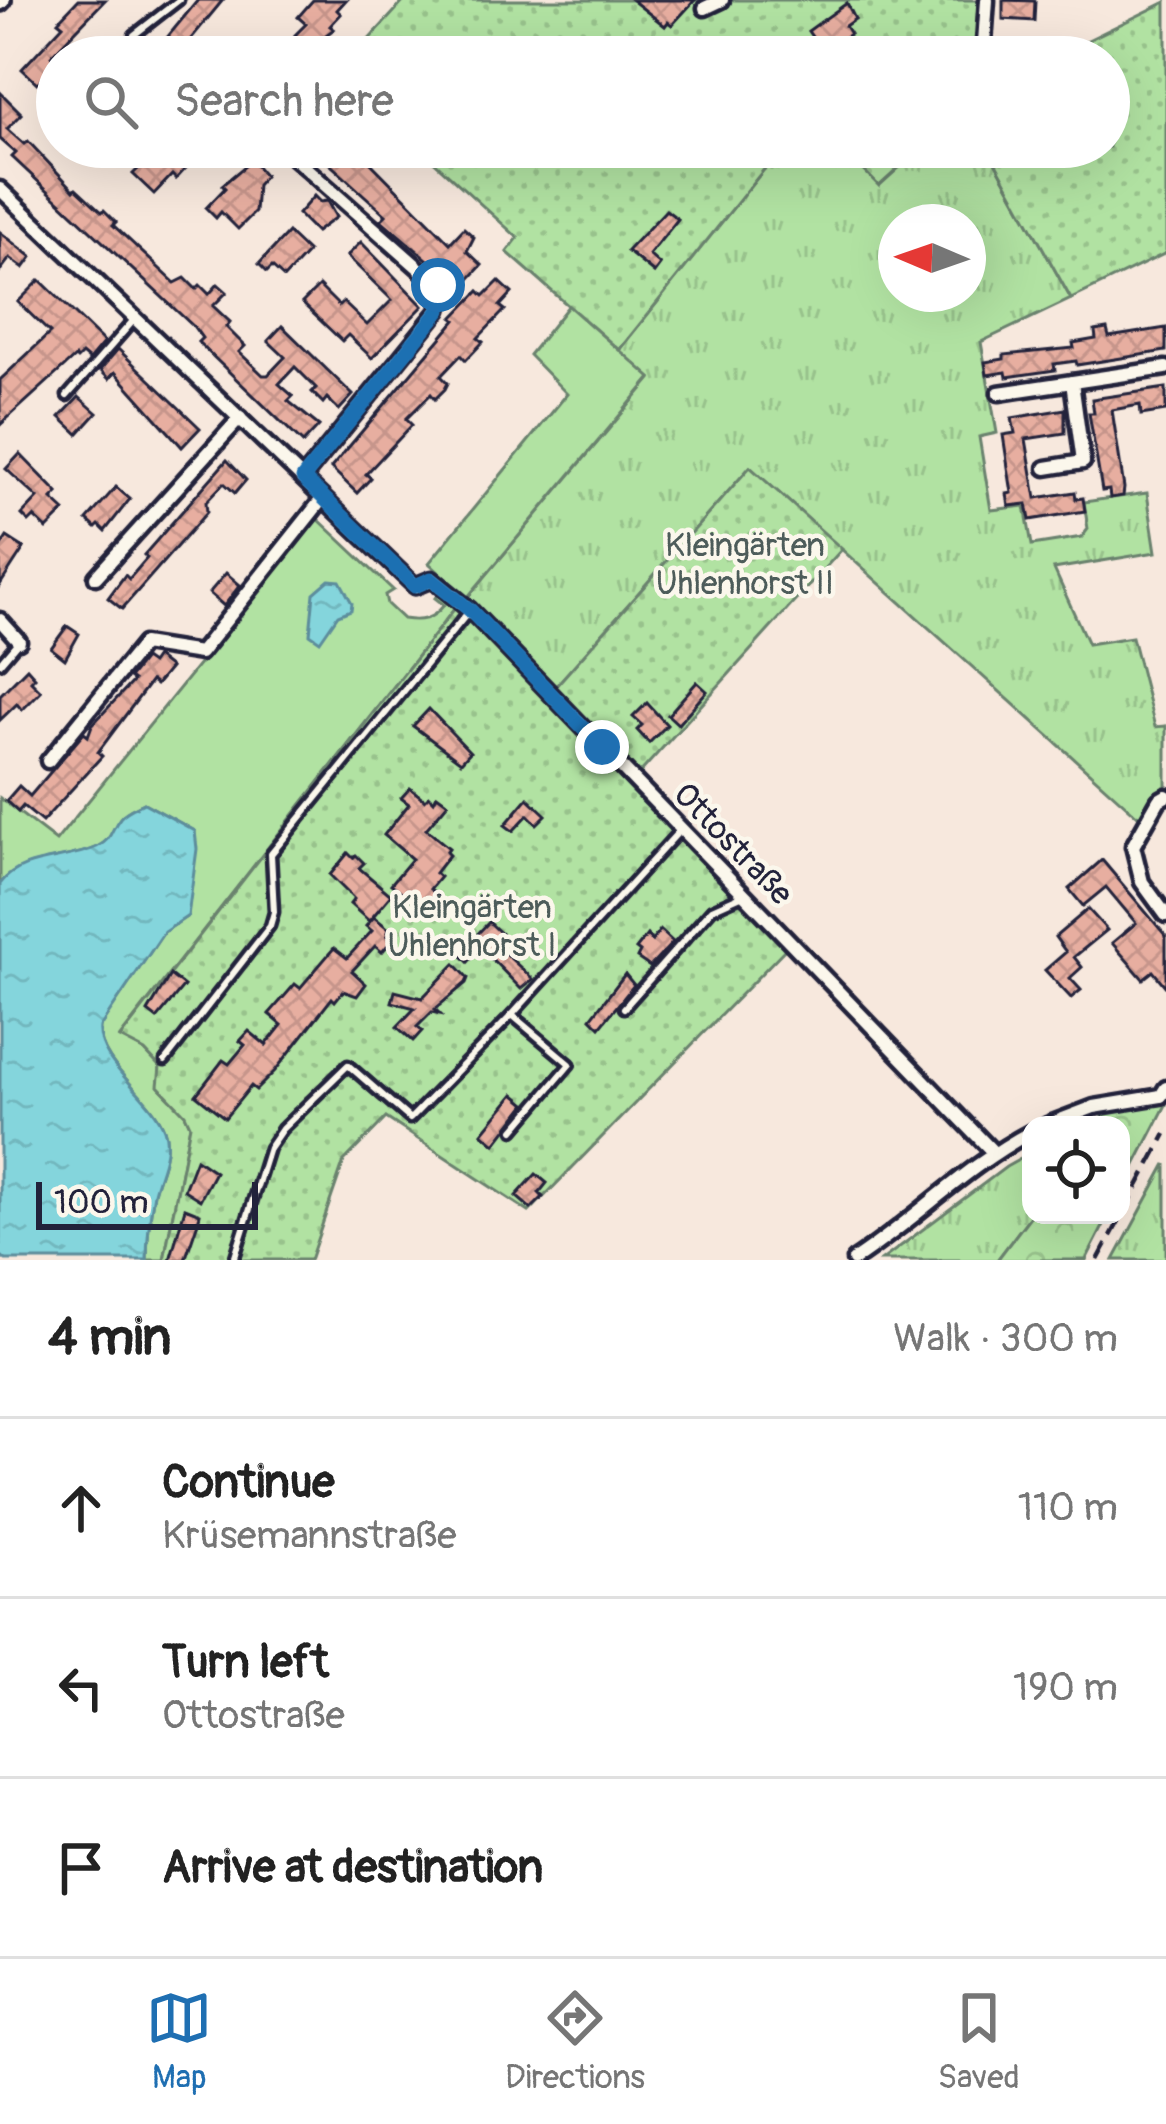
<!DOCTYPE html>
<meta charset="utf-8">
<style>
body{margin:0;font-family:Pangolin,sans-serif;background:#f6f6f6;color:#222}
.controls{position:absolute;right:36px;bottom:36px;display:grid;overflow:hidden;border-radius:24px;box-shadow:0 12px 48px #0002}
.controls button{width:108px;height:108px;display:grid;place-items:center;padding:0;border:0;border-bottom:3px solid #e0e0e0;background:#fff;color:#222;font:60px sans-serif}
.compass{position:absolute;left:878px;top:204px;width:108px;height:108px;border-radius:50%;background:#fff;box-shadow:0 12px 48px #0002;rotate:272deg}
.scale{position:absolute;left:36px;bottom:30px;width:222px;box-sizing:border-box;padding-left:12px;border:6px solid #22223b;border-top:0;font-size:33px;line-height:42px;white-space:nowrap;color:#22223b;-webkit-text-stroke:9px #fbf7ec;paint-order:stroke}
.stop{position:absolute;width:36px;height:36px;margin:-27px;border:9px solid #1f6fb2;border-radius:50%;background:#fff}
.stop.end{background:#1f6fb2;border-color:#fff;box-shadow:0 3px 12px #0008}
.list{margin:0;padding:0;list-style:none}
h2{display:flex;justify-content:space-between;align-items:center;height:156px;margin:0;padding:0 48px;font-size:51px}
h2 small{font-size:39px;font-weight:400;color:#767676}
.list li{display:grid;grid-template-columns:78px 1fr auto;gap:36px;align-items:center;box-sizing:border-box;height:180px;padding:0 48px;border-top:3px solid #e0e0e0}
.list b{display:block;font-size:45px;white-space:nowrap}
.list p{margin:0;font-size:39px;white-space:nowrap;color:#767676}
.list em{font-size:39px;font-style:normal;color:#767676}
.icon{flex:none;width:66px;height:66px;fill:none;stroke:currentColor;stroke-width:2;stroke-linecap:round;stroke-linejoin:round}
.map{position:relative;flex:none;width:1166px;height:1260px;overflow:hidden}
.search{position:absolute;background:#fff;box-shadow:0 12px 48px #0002;left:36px;right:36px;top:36px;height:132px;display:flex;align-items:center;gap:30px;box-sizing:border-box;padding:0 42px;border-radius:66px;color:#767676;font-size:45px}
.sheet{height:696px;background:#fff}
nav{display:flex;justify-content:space-around;align-items:center;box-sizing:border-box;height:168px;border-top:3px solid #e0e0e0;background:#fff;font-size:33px;color:#767676}
nav a{display:grid;justify-items:center;gap:6px}
nav .on{color:#1f6fb2}
.map>svg:first-child{display:block}
.grass{fill:url(#grass-tufts);stroke:#6a826e;stroke-width:3;fill-rule:evenodd}
.forest{fill:url(#forest-crowns);stroke:#6a826e;stroke-width:3}
.park{fill:#b1e2a2;stroke:#6a826e;stroke-width:3}
.garden{fill:url(#garden-dots);stroke:#6a826e;stroke-width:3}
.water{fill:url(#water-ripples);stroke:#5d8d9c;stroke-width:3}
.building{fill:url(#building-cross-hatch);stroke:#22223b;stroke-width:3}
.lines{fill:none;stroke-linecap:round;stroke-linejoin:round}
.service-casing{stroke:#22223b;stroke-width:15}
.minor-casing{stroke:#22223b;stroke-width:21}
.tertiary-casing{stroke:#22223b;stroke-width:24}
.service{stroke:#fbf7ec;stroke-width:6}
.minor{stroke:#fbf7ec;stroke-width:12}
.tertiary{stroke:#fbf7ec;stroke-width:15}
.rail{stroke:#22223b;stroke-width:4.5;stroke-dasharray:18 9;stroke-linecap:butt}
.route{stroke:#1f6fb2;stroke-width:15}
.labels{text-anchor:middle;dominant-baseline:central;stroke-width:9;stroke-linejoin:round;paint-order:stroke}
.park-label{font-size:33px;fill:#4d5c5a;stroke:#fbf7ec}
.street-label{font-size:33px;fill:#22223b;stroke:#fbf7ec}
</style>
<div class="map">
<svg width="1166" height="1260" viewBox="0 0 1166 1260">
<defs>
<pattern id="grass-tufts" width="24" height="20" patternUnits="userSpaceOnUse" patternTransform="scale(3)"><rect width="24" height="20" fill="#b1e2a2"/><path d="M3 7l-1-3M5 7V3M7 7l1-3M15 17l-1-3M17 17v-4M19 17l1-3" fill="none" stroke="#98c28c"/></pattern>
<pattern id="forest-crowns" width="20" height="18" patternUnits="userSpaceOnUse" patternTransform="scale(3)"><rect width="20" height="18" fill="#b1e2a2"/><path d="M2 6a3 3 0 1 1 6 0M12 15a3 3 0 1 1 6 0" fill="none" stroke="#98c28c"/></pattern>
<pattern id="garden-dots" width="8" height="8" patternUnits="userSpaceOnUse" patternTransform="scale(3)"><rect width="8" height="8" fill="#b1e2a2"/><path d="M2 2h.1M6 6h.1" fill="none" stroke="#98c28c" stroke-width="1.8" stroke-linecap="round"/></pattern>
<pattern id="water-ripples" width="26" height="14" patternUnits="userSpaceOnUse" patternTransform="scale(3)"><rect width="26" height="14" fill="#84d5dc"/><path d="M2 4q2-2 4 0t4 0M15 11q2-2 4 0t4 0" fill="none" stroke="#72b7be"/></pattern>
<pattern id="building-cross-hatch" width="8" height="8" patternUnits="userSpaceOnUse" patternTransform="scale(3)"><rect width="8" height="8" fill="#e7aea0"/><path d="M0 0l8 8M0 8l8-8" fill="none" stroke="#c6958b"/></pattern>
</defs>
<rect width="100%" height="100%" fill="#f7e8dd"/>
<filter id="ink" filterUnits="userSpaceOnUse"><feTurbulence type="fractalNoise" baseFrequency=".00833" numOctaves="2"/><feDisplacementMap in="SourceGraphic" scale="24" xChannelSelector="R" yChannelSelector="G"/><feConvolveMatrix kernelMatrix="1 2 1 2 8 2 1 2 1" color-interpolation-filters="sRGB"/></filter>
<g filter="url(#ink)">
<g class="grass">
<path d="M 782,147 L 841,147 L 879,185 L 922,147 L 987,147 L 1071,299 L 981,342 L 997,433 L 979,437 L 991,510 L 1025,506 L 1032,545 L 1082,537 L 1088,529 L 1084,502 L 1147,493 L 1156,552 L 1054,569 L 1088,644 L 1132,637 L 1155,727 L 1166,726 L 1166,787 L 1139,817 L 750,467 L 555,687 L 467,598 L 651,379 L 619,350 ZM 896,222 L 968,222 L 968,294 L 896,294 Z"/>
<polygon points="1031,1153 1031,1215 997,1260 882,1260 1006,1167"/>
<polygon points="1166,1164 1166,1260 1114,1260"/>
</g>
<g class="forest">
<polygon points="1166,1102 1166,1105 1121,1192 1121,1125 1098,1125 1107,1111"/>
<polygon points="1031,1215 1109,1215 1086,1260 997,1260"/>
</g>
<g class="park">
<polygon points="569,305 651,378 467,598 429,563 567,394 529,355"/>
<path d="M 317,518 L 393,590 L 385,595 L 387,604 L 403,619 C 421,622 432,620 444,605 L 435,598 L 438,594 L 455,608 L 120,1037 L 145,1051 L 160,1067 L 159,1087 L 185,1114 L 190,1125 L 164,1260 L 147,1260 C 147,1238 150,1215 154,1193 C 159,1172 172,1150 164,1129 C 152,1096 96,1063 100,1026 L 164,932 L 188,916 L 195,831 L 144,803 C 136,807 125,811 120,818 C 111,831 113,839 97,847 C 66,862 23,856 0,884 L 0,798 L 56,841 Z"/>
</g>
<g class="garden">
<polygon points="405,0 979,0 975,57 353,57"/>
<polygon points="1166,2 1166,253 1071,299 987,147 1109,147 1109,57 1079,57 1080,44"/>
<polygon points="418,147 782,147 619,350 507,252 518,238"/>
<polygon points="841,147 922,147 879,186"/>
<polygon points="750,467 842,549 638,775 555,687"/>
<polygon points="455,608 788,946 529,1212 386,1118 344,1161 310,1260 164,1260 190,1125 185,1114 158,1086 160,1067 145,1051 120,1038"/>
</g>
<g class="water">
<polygon points="329,580 340,581 352,603 351,610 338,615 320,641 310,634 314,593"/>
<path d="M 144,803 L 195,831 L 197,849 L 188,916 L 164,932 L 100,1027 C 96,1063 152,1096 164,1129 C 172,1150 159,1172 154,1193 C 150,1215 147,1238 147,1260 L 6,1260 L 0,1255 L 0,884 C 22,855 65,862 97,847 C 113,839 110,830 120,818 C 125,811 136,807 144,803 Z"/>
</g>
<g class="building">
<polygon points="78,0 105,0 51,56 57,67 37,83 22,69 63,25 58,21"/>
<polygon points="198,0 223,0 176,57 151,57"/>
<polygon points="313,0 346,0 337,10 341,14 330,26 334,29 309,48 295,35 306,24 298,17"/>
<polygon points="632,0 695,0 672,25 668,22 665,26"/>
<polygon points="1003,0 1035,1 1034,21 1003,19"/>
<polygon points="847,3 855,19 845,26 850,34 822,51 808,31"/>
<polygon points="0,92 22,114 7,129 24,144 28,141 74,190 76,188 102,212 104,210 116,222 113,225 175,283 185,278 196,289 200,285 209,294 218,284 227,292 213,306 230,322 226,327 245,346 239,352 263,375 268,375 285,357 268,341 282,326 353,395 339,410 327,398 323,403 312,392 316,388 295,367 279,384 293,396 288,401 319,426 303,443 198,342 202,338 194,327 12,157 16,153 0,139"/>
<polygon points="161,147 205,147 176,179 172,175 154,194 133,174"/>
<polygon points="311,147 355,147 450,243 464,228 474,237 467,251 482,265 461,288 381,220 386,215"/>
<polygon points="252,160 265,176 257,185 255,212 238,229 221,212 216,218 206,208 225,188 222,185"/>
<polygon points="314,196 320,202 327,201 336,217 316,232 298,214"/>
<polygon points="666,210 678,219 649,255 660,265 654,273 627,251"/>
<polygon points="0,232 32,257 24,268 10,258 0,271"/>
<polygon points="288,233 308,252 284,278 272,267 267,272 259,264"/>
<polygon points="361,242 423,306 372,358 348,335 342,341 302,303 319,286 339,306 343,302 367,325 392,300 347,256"/>
<polygon points="40,280 104,342 89,360 82,354 77,359 75,357 0,425 0,380 50,333 18,302"/>
<polygon points="499,281 512,293 500,306 505,310 478,338 483,342 466,360 461,355 441,376 448,383 445,389 435,399 431,394 406,419 412,425 366,474 371,478 357,493 331,468 456,320 453,318 479,291 484,296"/>
<polygon points="1166,328 1166,351 1077,365 1076,361 1054,364 1055,370 1007,377 1006,372 987,375 985,362 1004,359 1004,355 1074,348 1073,343 1096,339 1095,331 1107,329 1109,337"/>
<polygon points="118,349 200,428 182,447 115,372 109,379 100,370"/>
<polygon points="1166,388 1166,411 1141,415 1140,405 1112,410 1124,488 1123,496 1110,498 1109,490 1102,491 1089,413 1094,413 1092,399"/>
<polygon points="79,397 97,413 78,434 60,417"/>
<polygon points="1065,409 1065,433 1026,439 1036,498 1075,492 1076,499 1083,498 1085,511 1030,520 1027,504 1009,506 1007,494 1012,493 1003,435 1015,433 1012,418"/>
<polygon points="20,454 58,493 52,499 65,511 47,529 34,517 29,522 22,515 38,498 6,469"/>
<polygon points="227,460 246,480 235,493 224,483 206,502 207,512 122,609 108,598 125,575 129,579 147,558 144,555"/>
<polygon points="116,487 130,499 105,531 99,525 96,528 87,520"/>
<polygon points="7,537 24,548 0,585 0,548"/>
<polygon points="226,573 240,585 224,606 209,593"/>
<polygon points="67,626 79,634 65,659 51,648"/>
<polygon points="156,657 170,668 156,685 151,681 98,752 102,756 42,822 23,806 18,812 6,801 19,786 30,796 84,733 88,736 92,725 133,681 129,678 144,659 151,664"/>
<polygon points="27,668 35,677 31,681 41,691 22,710 17,704 0,720 0,695"/>
<polygon points="697,682 707,691 678,724 668,715"/>
<polygon points="647,703 667,725 649,743 637,730 642,725 633,717"/>
<polygon points="429,709 470,752 461,762 413,726"/>
<polygon points="410,788 425,800 429,796 434,801 437,795 448,803 426,829 449,848 446,852 449,855 435,873 440,877 430,889 440,897 431,907 425,902 421,907 391,884 412,859 384,835 409,804 401,798"/>
<polygon points="528,798 546,815 537,824 528,815 513,831 505,825"/>
<polygon points="348,853 353,858 356,855 364,863 359,868 391,895 369,921 350,904 354,899 330,875"/>
<polygon points="1102,860 1166,936 1166,987 1153,971 1143,979 1112,943 1136,923 1106,887 1083,906 1069,889"/>
<polygon points="1088,909 1107,930 1074,957 1082,967 1070,978 1081,990 1071,998 1045,970 1066,952 1055,937"/>
<polygon points="374,917 389,929 387,936 392,940 382,952 375,946 352,971 366,984 357,996 343,991 335,1001 332,998 275,1071 256,1090 251,1086 225,1118 196,1095 223,1060 229,1064 245,1045 240,1041 249,1031 266,1045 282,1025 269,1014 295,984 300,988 334,948 347,958 372,931 366,926"/>
<polygon points="489,922 507,939 499,948 533,979 521,989 481,948 468,962 459,953"/>
<polygon points="660,930 673,942 650,967 637,958 640,952 636,949 647,935 652,941"/>
<polygon points="455,964 468,978 466,983 435,1009 440,1014 432,1012 417,1027 422,1031 413,1041 397,1027 415,1008 392,1002 395,991 422,998"/>
<polygon points="625,974 634,985 600,1027 591,1018"/>
<polygon points="170,975 184,986 157,1019 148,1012"/>
<polygon points="514,1094 526,1104 495,1144 482,1133"/>
<polygon points="196,1159 215,1172 200,1200 184,1190"/>
<polygon points="536,1174 547,1183 539,1193 543,1197 531,1209 516,1196"/>
<polygon points="185,1208 200,1214 198,1222 185,1260 170,1260"/>
</g>
<g class="lines">
<defs>
<g id="service">
<polyline points="134,35 179,0"/>
<polyline points="67,396 133,321"/>
<polyline points="0,663 17,643"/>
<polyline points="624,1008 712,909 741,896"/>
<polyline points="512,1015 570,1064 514,1130"/>
<polyline points="165,1061 270,926 274,912 271,854 470,610"/>
<polyline points="234,1260 269,1148 282,1129 348,1065 410,1119 512,1015 681,829"/>
</g>
<g id="minor">
<polyline points="705,8 722,0"/>
<polyline points="983,57 987,0"/>
<polyline points="282,147 438,285 443,297 439,310 303,478"/>
<polyline points="0,189 415,586 432,579 470,610 993,1152"/>
<polyline points="999,393 1166,368"/>
<polyline points="1046,468 1083,462 1072,382"/>
<polyline points="96,577 240,418"/>
<polyline points="0,620 19,641"/>
<polyline points="48,761 143,644 200,653 323,498"/>
<polyline points="1166,796 1159,800 1133,846 1142,882 1166,915"/>
<polyline points="1047,1125 1094,1107 1161,1096 1166,1088"/>
<path d="M 854,1260 C 915,1220 966,1166 1031,1132"/>
</g>
<polyline id="tertiary" points="0,2 2,0"/>
</defs>
<use href="#service" class="service-casing"/>
<use href="#minor" class="minor-casing"/>
<use href="#tertiary" class="tertiary-casing"/>
<use href="#service" class="service"/>
<use href="#minor" class="minor"/>
<use href="#tertiary" class="tertiary"/>
<polyline class="rail" points="1098,1260 1166,1134"/>
</g>
</g>
<g class="lines" filter="url(#ink)">
<polyline class="route" points="438,285 442,297 440,310 303,478 415,586 431,579 470,610 602,747"/>
</g>
<g class="labels">
<g class="park-label">
<text x="745" y="545">Kleingärten<tspan x="745" dy="38">Uhlenhorst II</tspan></text>
<text x="472" y="907">Kleingärten<tspan x="472" dy="38">Uhlenhorst I</tspan></text>
</g>
<g class="street-label">
<text transform="translate(733 844) rotate(46)">Ottostraße</text>
</g>
</g>
</svg>
<div class="controls">
<button><svg class="icon" aria-label="locate" viewBox="0 0 24 24"><circle cx="12" cy="12" r="6"/><path d="M12 2v4M12 18v4M2 12h4M18 12h4"/></svg></button>
</div>
<svg class="compass" viewBox="-18 -18 36 36"><path d="M0-13l5 13h-10z" fill="#e53935"/><path d="M0 13l5-13h-10z" fill="#767676"/></svg>
<div class="scale">100 m</div>
<div class="stop" style="left:438px;top:285px"></div>
<div class="stop end" style="left:602px;top:747px"></div>
<div class="search"><svg class="icon" aria-label="search" viewBox="0 0 24 24"><circle cx="10" cy="10" r="6"/><path d="M15 15l6 6"/></svg>Search here</div>
</div>
<section class="sheet">
<h2>4 min<small>Walk · 300 m</small></h2>
<ul class="list">
<li><svg class="icon" aria-label="ahead" viewBox="0 0 24 24"><path d="M12 20V5M6 11l6-6 6 6"/></svg><div><b>Continue</b><p>Krüsemannstraße</p></div><em>110 m</em></li>
<li><svg class="icon" aria-label="left" viewBox="0 0 24 24"><path d="M17 20v-9H6M10 6l-5 5 5 5"/></svg><div><b>Turn left</b><p>Ottostraße</p></div><em>190 m</em></li>
<li><svg class="icon" aria-label="arrive" viewBox="0 0 24 24"><path d="M6 21V4h12l-3 4 3 4H6"/></svg><div><b>Arrive at destination</b></div></li>
</ul>
</section>
<nav>
<a class="on"><svg class="icon" aria-label="map" viewBox="0 0 24 24"><path d="M3 6l6-2 6 2 6-2v14l-6 2-6-2-6 2zM9 4v14M15 6v14"/></svg>Map</a>
<a><svg class="icon" aria-label="directions" viewBox="0 0 24 24"><path d="M12 3l9 9-9 9-9-9zM9 14v-3h6M13 9l2 2-2 2"/></svg>Directions</a>
<a><svg class="icon" aria-label="saved" viewBox="0 0 24 24"><path d="M7 4h10v16l-5-4-5 4z"/></svg>Saved</a>
</nav>
